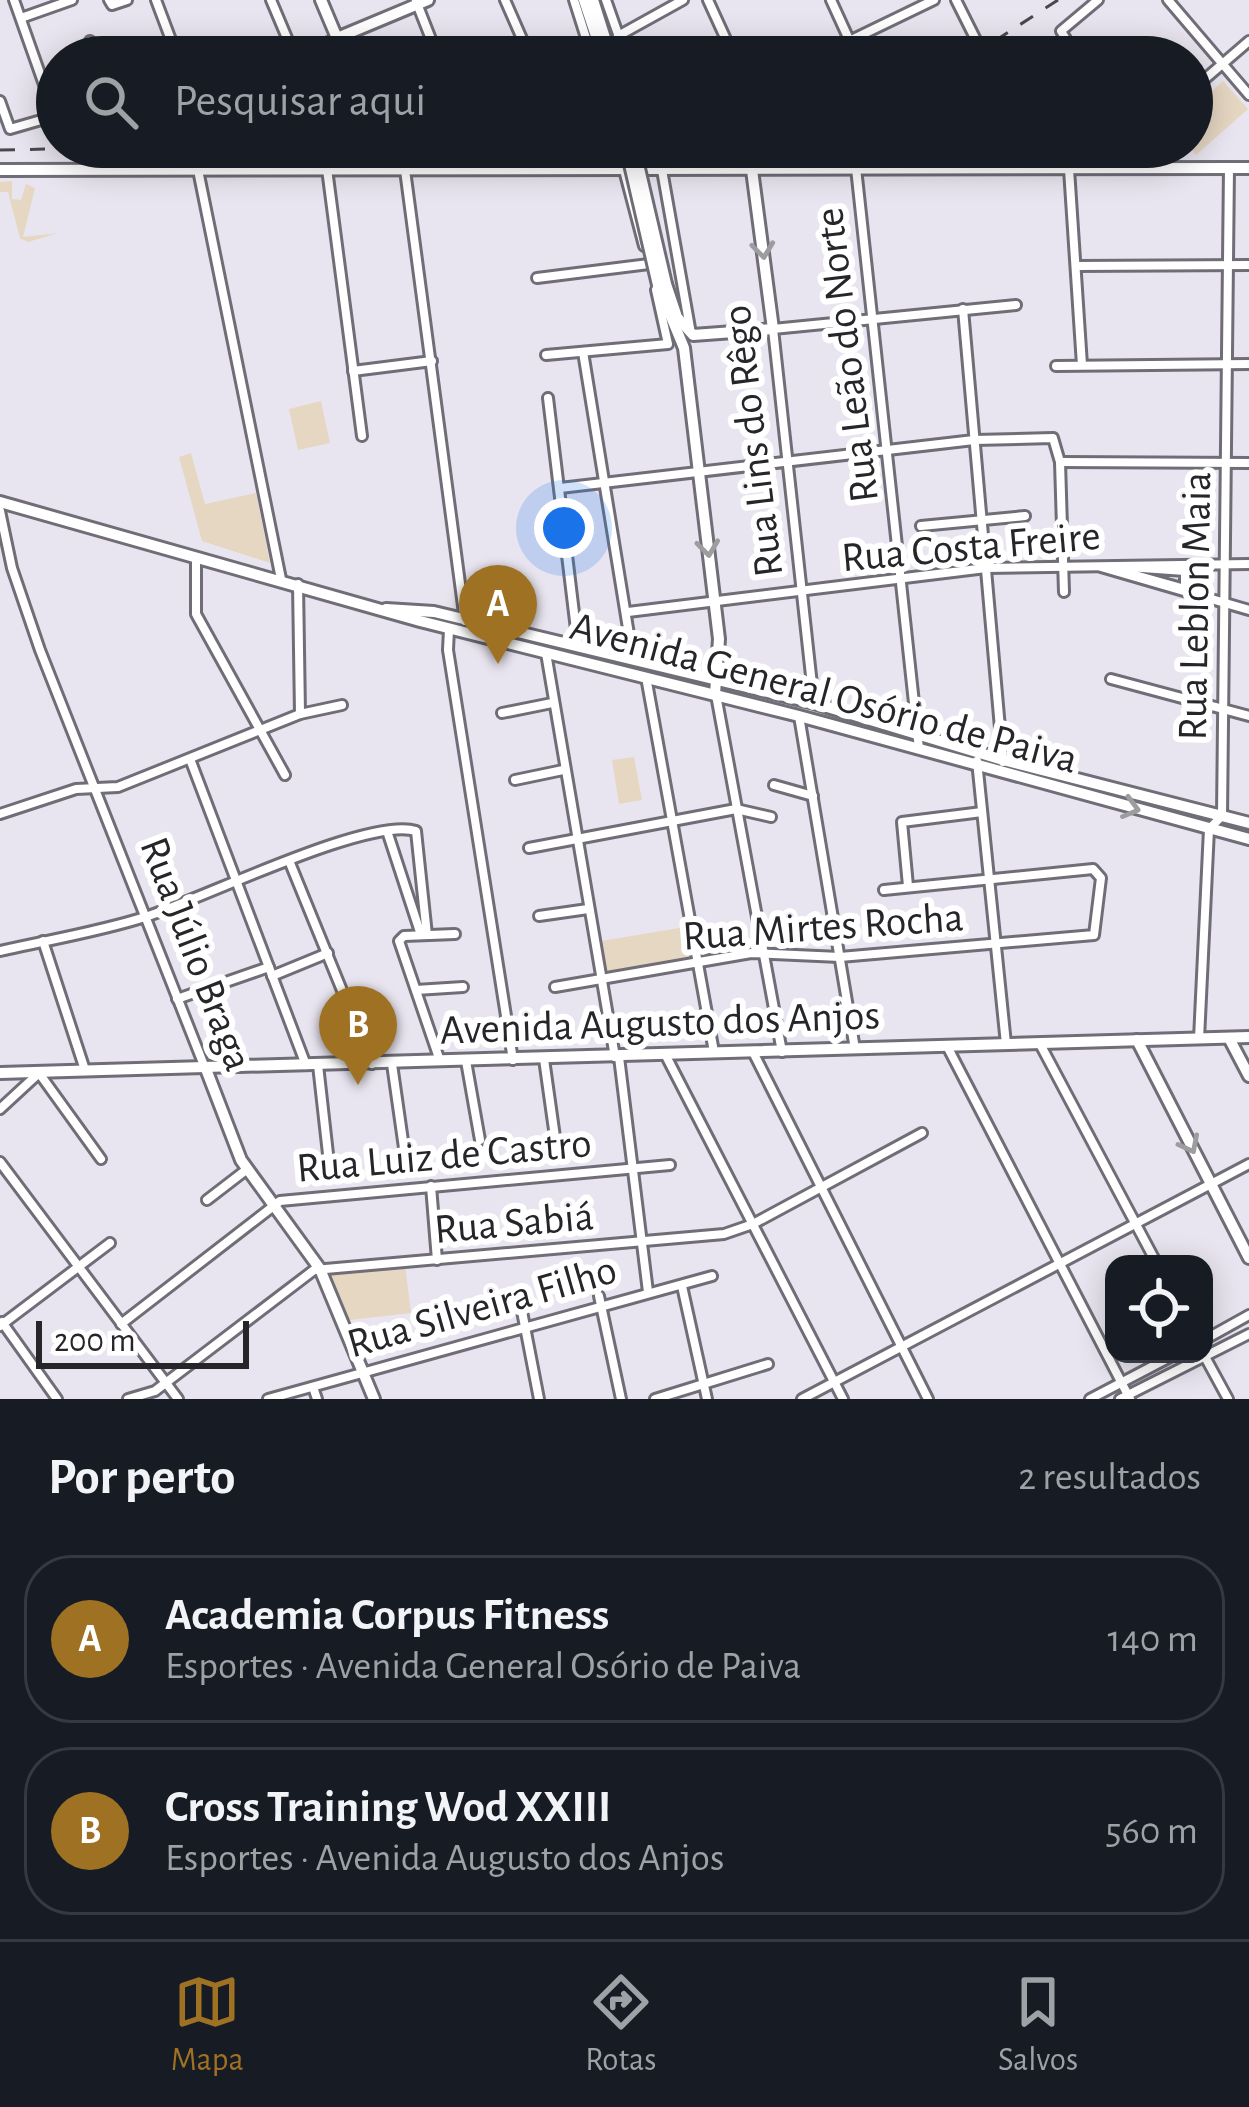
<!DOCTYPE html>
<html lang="pt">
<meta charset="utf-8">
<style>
body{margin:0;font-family:"Alegreya Sans",sans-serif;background:#20242c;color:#f1f3f6}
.controls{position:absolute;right:36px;bottom:36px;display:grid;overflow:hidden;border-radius:24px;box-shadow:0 6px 30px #0003}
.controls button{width:108px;height:108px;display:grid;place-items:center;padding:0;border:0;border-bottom:3px solid #363941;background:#171b24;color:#f1f3f6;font:60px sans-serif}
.scale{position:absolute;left:36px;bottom:30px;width:213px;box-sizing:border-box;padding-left:12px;border:6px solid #262529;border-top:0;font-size:33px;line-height:42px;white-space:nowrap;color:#262529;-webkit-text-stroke:9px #fff;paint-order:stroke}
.you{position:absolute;left:564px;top:528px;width:42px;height:42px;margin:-30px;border:9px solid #fff;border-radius:50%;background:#1a73e8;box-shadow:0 0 0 18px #1a73e833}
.badge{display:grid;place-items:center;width:78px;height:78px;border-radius:50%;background:#9f7223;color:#fff;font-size:39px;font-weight:700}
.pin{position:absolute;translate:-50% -99px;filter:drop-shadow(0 3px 6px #0008)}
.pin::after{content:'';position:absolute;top:63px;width:42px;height:36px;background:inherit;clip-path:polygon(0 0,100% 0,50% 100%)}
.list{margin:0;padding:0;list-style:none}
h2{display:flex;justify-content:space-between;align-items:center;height:156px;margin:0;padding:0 48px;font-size:51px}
h2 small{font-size:39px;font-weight:400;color:#9ea1a6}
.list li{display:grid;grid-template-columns:78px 1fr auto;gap:36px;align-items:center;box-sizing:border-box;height:168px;margin:0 24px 24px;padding:0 24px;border:3px solid #363941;border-radius:48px}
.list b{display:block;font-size:45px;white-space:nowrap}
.list p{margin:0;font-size:39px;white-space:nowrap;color:#9ea1a6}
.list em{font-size:39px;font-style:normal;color:#9ea1a6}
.icon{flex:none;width:66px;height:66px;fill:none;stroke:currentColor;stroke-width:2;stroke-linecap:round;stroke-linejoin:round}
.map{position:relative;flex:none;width:1249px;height:1399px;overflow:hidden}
.search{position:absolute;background:#171b24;box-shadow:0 6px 30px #0003;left:36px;right:36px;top:36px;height:132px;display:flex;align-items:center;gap:30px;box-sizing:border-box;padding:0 42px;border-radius:66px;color:#9ea1a6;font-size:45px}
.sheet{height:540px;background:#171b24}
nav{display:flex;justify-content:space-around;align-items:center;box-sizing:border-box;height:168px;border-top:3px solid #363941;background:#171b24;font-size:33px;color:#9ea1a6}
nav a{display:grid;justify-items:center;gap:6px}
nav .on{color:#9f7223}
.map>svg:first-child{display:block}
.green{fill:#e6d7c3}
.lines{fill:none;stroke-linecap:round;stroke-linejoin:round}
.street-casing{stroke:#706d77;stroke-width:14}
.secondary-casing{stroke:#706d77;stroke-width:16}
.primary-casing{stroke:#706d77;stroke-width:16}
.street{stroke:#fff;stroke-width:8}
.secondary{stroke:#fff;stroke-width:10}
.primary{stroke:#fff;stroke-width:10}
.rail{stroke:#4a484e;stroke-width:3;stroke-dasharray:15 15;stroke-linecap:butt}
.secondary-bridge-casing{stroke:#706d77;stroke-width:16;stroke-linecap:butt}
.secondary-bridge{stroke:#fff;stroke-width:10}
.oneway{stroke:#9d9d9f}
.labels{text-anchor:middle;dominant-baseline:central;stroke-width:12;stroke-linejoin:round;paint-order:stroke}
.street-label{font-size:42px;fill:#262529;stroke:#fff}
</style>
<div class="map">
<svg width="1249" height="1399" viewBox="0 0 1249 1399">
<rect width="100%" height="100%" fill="#e9e5f0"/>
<g class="green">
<polygon points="1223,81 1248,109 1196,155 1189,147 1192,109"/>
<polygon points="756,147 867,147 869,164 722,165 719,157 673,157 672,164 592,165 592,151"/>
<polygon points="12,181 12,199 21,200 26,184 35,188 23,237 58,233 28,242 20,238 8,192 0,192 0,182"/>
<polygon points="321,401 330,443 298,450 289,409"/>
<polygon points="191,453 205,504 256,493 270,563 202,541 179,457"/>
<polygon points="634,757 642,800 619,804 612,760"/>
<polygon points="685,927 692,957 601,973 595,942"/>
<polygon points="405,1265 411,1313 340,1321 322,1271"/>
</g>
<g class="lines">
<defs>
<g id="street">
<polyline points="109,0 112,5 127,0"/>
<polyline points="156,0 171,40"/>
<polyline points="271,0 295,57"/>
<polyline points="505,0 530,57"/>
<polyline points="574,0 592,57"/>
<polyline points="606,0 626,57"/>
<polyline points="708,0 734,57"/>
<polyline points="831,0 857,57"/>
<polyline points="956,0 977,42"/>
<polyline points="1168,0 1249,95"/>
<polyline points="416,1 438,57"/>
<polyline points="21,18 72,0"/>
<polyline points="618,36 683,0"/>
<polyline points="90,41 95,57"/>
<polyline points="296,57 337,38 345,57"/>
<polyline points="568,57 590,48"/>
<polyline points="816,57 934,0"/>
<polyline points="1077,57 1061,31 1098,0"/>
<polyline points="1192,90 1249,41"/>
<polyline points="0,101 10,129 55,116 14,0"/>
<polyline points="1104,166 1126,147"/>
<polyline points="856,168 919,749"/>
<polyline points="327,169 362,436"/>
<polyline points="1069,169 1082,365"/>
<polyline points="198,170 281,579"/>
<polyline points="405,170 465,621"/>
<polyline points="624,170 644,246"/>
<polyline points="662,170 690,328"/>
<polyline points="1077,266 1249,265"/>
<polyline points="537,278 649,264"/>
<polyline points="963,309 1003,762"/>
<polyline points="583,352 633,659"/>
<polyline points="546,355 668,344 656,290"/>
<polyline points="1056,366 1249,364"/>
<polyline points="353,371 432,361"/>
<polyline points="548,398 578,646"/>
<polyline points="1060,462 1249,463"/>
<polyline points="560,488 974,440 1053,438 1060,462 1064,592"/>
<polyline points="0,511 12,568 40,650 205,1068"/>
<polyline points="921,526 1025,516"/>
<polyline points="196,557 196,614 285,775"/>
<polyline points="1101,567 1249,610"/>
<polygon points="1128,567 1185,571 1185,589 1128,573"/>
<polyline points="298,584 300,714"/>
<polyline points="628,612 986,568 1249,564"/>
<polyline points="449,629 448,650 513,1060"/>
<polyline points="546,653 615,1057"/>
<polyline points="646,677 714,1052"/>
<polyline points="1111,679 1249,716"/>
<polyline points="716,695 782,1052"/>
<polyline points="814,703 773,329 1016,305"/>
<polyline points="502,713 552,703"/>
<polyline points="799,716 855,1049"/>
<polyline points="190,759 306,1065"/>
<polyline points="977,761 1006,1044"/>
<polyline points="515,780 563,770"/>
<polyline points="774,785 813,796"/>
<polyline points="0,814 76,789 118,787 300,714 342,705"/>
<polyline points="387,831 421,935"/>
<polyline points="529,848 736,809 771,817"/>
<polyline points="290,863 372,1064"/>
<polyline points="908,886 902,822 982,812"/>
<polyline points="539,916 588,909"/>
<polyline points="43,941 85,1070"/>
<path d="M 0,951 C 48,940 98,932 145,917 C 200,900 369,816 416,831 L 427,935"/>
<polyline points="272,976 328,953"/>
<polyline points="555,987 751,953 840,957 1094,935 1101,878 1093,869 884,890"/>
<polyline points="416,990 463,987"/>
<polyline points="177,999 269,967"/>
<polyline points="1199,1039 1209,829 1222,816 1229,168"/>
<polyline points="1040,1044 1157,1264"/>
<polyline points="948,1048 1130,1399"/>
<polyline points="754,1054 928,1399"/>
<polyline points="666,1056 843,1399"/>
<polyline points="619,1057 648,1292"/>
<polyline points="544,1059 555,1137"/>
<polyline points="440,1061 399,941 404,936 455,934"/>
<polyline points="466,1061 480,1140"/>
<polyline points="392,1064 404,1148"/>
<polyline points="318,1065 328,1154"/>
<polyline points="0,1109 39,1073 101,1159"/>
<polyline points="0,1162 178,1399"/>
<polyline points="431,1186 437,1260"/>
<polyline points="207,1200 246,1170"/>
<polyline points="682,1286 707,1399"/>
<polyline points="599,1296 621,1399"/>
<polyline points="520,1301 539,1399"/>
<polyline points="2,1322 57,1399"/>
<polyline points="121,1324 280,1201 670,1165"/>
<polyline points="0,1326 110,1243"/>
<polyline points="1204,1340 1249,1315"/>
<polyline points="1204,1355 1228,1399"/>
<polyline points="313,1387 317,1399"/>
<polyline points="128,1399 155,1391 314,1270 724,1234 753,1224 922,1133"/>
<polyline points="268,1399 712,1276"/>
<polyline points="655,1399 768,1364"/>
<polyline points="802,1399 1249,1164"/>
<polyline points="1090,1399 1176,1354"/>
<polyline points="1120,1399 1249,1334"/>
</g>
<g id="secondary">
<polyline points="321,0 337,38 428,0"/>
<polyline points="584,0 603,57"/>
<polyline points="593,0 611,57"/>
<polyline points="0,170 1249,168"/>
<polyline points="666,284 677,317 693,335 773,329 752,170"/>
<polyline points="658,285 684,348 719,639 715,694"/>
<polyline points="1229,1038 1249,1076"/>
<polyline points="1137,1040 1249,1258"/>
<polyline points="206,1069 241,1160 320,1269 374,1399"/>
</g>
<g id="primary">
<polyline points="0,502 420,621 799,716 1249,839"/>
<polyline points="386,609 434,612 814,703 1003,760 1249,823"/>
<polyline points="0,1073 1249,1037"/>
</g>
</defs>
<use href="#street" class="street-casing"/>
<use href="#secondary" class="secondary-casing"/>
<use href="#primary" class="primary-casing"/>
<use href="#street" class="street"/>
<use href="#secondary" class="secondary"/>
<use href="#primary" class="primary"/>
<g class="rail">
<polyline points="970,57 1058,0"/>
<polyline points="312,147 644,147"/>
<polyline points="0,150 149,147"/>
</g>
<defs>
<g id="secondary-bridge">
<polyline points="626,147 658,285"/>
<polyline points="634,147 666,284"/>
</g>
</defs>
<use href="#secondary-bridge" class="secondary-bridge-casing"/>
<use href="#secondary-bridge" class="secondary-bridge"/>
</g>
<defs><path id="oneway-chevron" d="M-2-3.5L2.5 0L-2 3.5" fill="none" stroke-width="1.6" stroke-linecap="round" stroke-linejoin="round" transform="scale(3)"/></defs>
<g class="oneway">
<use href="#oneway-chevron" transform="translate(763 250) rotate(83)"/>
<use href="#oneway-chevron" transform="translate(708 548) rotate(83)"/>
<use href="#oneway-chevron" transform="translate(1131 808) rotate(15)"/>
<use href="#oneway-chevron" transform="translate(1190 1145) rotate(63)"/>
</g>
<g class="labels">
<g class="street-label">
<text transform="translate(847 355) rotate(-97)">Rua Leão do Norte</text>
<text transform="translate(753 441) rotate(-97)">Rua Lins do Rêgo</text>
<text transform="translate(971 547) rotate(-5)">Rua Costa Freire</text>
<text transform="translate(1195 606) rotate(-89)">Rua Leblon Maia</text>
<text transform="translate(824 693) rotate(15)">Avenida General Osório de Paiva</text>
<text transform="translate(823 927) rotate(-4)">Rua Mirtes Rocha</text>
<text transform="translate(196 954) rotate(69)">Rua Júlio Braga</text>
<text transform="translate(660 1023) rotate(-2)">Avenida Augusto dos Anjos</text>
<text transform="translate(444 1156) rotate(-5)">Rua Luiz de Castro</text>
<text transform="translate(514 1223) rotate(-5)">Rua Sabiá</text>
<text transform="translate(482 1307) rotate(-16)">Rua Silveira Filho</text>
</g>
</g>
</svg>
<div class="controls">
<button><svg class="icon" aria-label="locate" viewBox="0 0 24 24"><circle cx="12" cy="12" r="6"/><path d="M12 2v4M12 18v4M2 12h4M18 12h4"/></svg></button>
</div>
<div class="scale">200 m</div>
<div class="you"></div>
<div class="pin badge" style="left:498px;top:664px">A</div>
<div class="pin badge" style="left:358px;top:1085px">B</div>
<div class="search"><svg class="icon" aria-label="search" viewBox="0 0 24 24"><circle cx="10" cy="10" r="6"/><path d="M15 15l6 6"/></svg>Pesquisar aqui</div>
</div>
<section class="sheet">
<h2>Por perto<small>2 resultados</small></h2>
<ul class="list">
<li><span class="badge">A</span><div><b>Academia Corpus Fitness</b><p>Esportes · Avenida General Osório de Paiva</p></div><em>140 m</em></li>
<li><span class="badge">B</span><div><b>Cross Training Wod XXIII</b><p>Esportes · Avenida Augusto dos Anjos</p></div><em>560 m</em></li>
</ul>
</section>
<nav>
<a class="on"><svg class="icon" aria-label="map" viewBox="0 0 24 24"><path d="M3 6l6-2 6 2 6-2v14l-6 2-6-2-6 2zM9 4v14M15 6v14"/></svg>Mapa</a>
<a><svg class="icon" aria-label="directions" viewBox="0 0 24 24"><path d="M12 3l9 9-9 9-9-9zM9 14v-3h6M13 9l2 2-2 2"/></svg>Rotas</a>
<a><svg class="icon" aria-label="saved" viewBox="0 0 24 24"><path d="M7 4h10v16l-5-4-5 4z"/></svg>Salvos</a>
</nav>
